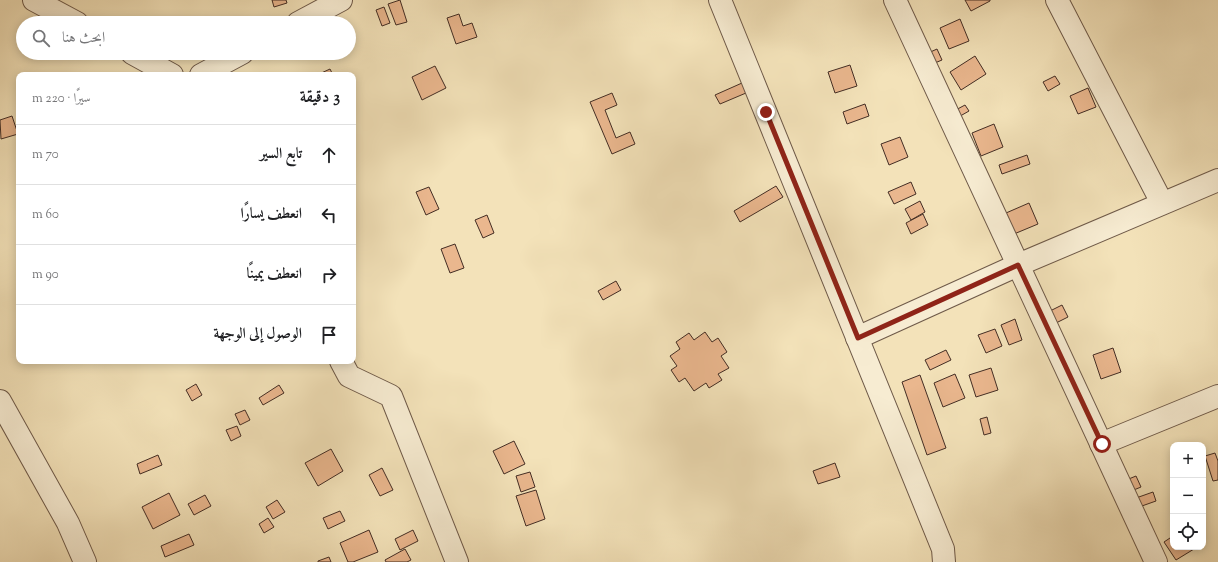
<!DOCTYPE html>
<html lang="ar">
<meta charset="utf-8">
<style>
body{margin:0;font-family:"Sorts Mill Goudy",Amiri,serif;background:#f6f6f6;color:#202124;direction:rtl}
.controls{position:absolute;right:12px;bottom:12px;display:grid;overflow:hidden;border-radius:8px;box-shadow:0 2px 10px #0003}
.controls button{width:36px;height:36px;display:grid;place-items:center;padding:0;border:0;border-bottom:1px solid #e0e0e0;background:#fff;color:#202124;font:20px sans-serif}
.stop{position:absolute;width:12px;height:12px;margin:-9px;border:3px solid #8f2418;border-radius:50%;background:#fff}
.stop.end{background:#8f2418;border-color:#fff;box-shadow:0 1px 4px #0008}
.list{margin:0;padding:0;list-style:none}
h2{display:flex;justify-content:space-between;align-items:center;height:52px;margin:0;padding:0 16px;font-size:17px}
h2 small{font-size:13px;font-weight:400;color:#757577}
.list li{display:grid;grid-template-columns:26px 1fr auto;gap:12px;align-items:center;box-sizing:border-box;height:60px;padding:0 16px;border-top:1px solid #e0e0e0}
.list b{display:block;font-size:15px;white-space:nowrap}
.list em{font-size:13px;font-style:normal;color:#757577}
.icon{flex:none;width:22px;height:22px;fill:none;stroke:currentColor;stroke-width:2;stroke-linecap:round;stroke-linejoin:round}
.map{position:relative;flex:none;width:1218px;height:562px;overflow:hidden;direction:ltr}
.search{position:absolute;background:#fff;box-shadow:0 2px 10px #0003;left:16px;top:16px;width:340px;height:44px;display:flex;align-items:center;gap:10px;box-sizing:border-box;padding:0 14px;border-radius:22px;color:#757577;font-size:15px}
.panel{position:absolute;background:#fff;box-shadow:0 2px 10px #0003;left:16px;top:72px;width:340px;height:292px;border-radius:8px;direction:rtl}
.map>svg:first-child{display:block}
.building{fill:#eab78e;stroke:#432d24}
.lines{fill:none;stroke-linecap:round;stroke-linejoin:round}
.minor-casing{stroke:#6f5a49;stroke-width:24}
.minor{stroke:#f7ecd2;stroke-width:22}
.route{stroke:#8f2418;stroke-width:5}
</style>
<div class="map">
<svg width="1218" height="562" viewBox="0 0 1218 562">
<rect width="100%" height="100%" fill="#f3e2b9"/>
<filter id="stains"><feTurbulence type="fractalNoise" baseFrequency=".005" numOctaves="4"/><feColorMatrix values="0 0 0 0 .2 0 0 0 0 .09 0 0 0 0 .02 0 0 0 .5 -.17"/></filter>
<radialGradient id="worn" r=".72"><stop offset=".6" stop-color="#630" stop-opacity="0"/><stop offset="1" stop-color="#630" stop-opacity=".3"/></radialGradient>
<g class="building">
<polygon points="272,0 286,0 287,3 274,7"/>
<polygon points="400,0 407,22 396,25 388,4"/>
<polygon points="965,0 990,0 990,1 971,11"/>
<polygon points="384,7 390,23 382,26 376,10"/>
<polygon points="459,14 463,26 472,23 477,37 456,44 447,18"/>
<polygon points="960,19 969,41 949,49 940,28"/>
<polygon points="937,49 942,60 930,65 926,54"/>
<polygon points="975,56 986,74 961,90 950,72"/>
<polygon points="850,65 857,86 835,93 828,72"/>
<polygon points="435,66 446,88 422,100 412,77"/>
<polygon points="330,69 333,75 317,75"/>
<polygon points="1055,76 1060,84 1048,91 1043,82"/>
<polygon points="742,83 746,93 720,104 715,95"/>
<polygon points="1088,88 1096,107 1078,114 1070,96"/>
<polygon points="612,93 617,105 605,110 616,138 630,132 635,144 612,154 590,102"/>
<polygon points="865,104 869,116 847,124 843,112"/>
<polygon points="965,105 969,111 955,119 952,112"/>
<polygon points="12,116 18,134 1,139 0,120"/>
<polygon points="994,124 1003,147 981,156 972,133"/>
<polygon points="900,137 908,157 889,165 881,144"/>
<polygon points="1027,155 1030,164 1002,174 999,165"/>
<polygon points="911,182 916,194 894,204 888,192"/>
<polygon points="776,186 783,197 740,222 734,211"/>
<polygon points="429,187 439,209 426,215 416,192"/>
<polygon points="920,201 925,212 911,220 905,209"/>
<polygon points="1029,203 1038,224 1014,234 1006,213"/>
<polygon points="923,214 928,225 911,234 906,223"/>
<polygon points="487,215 494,233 483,238 475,220"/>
<polygon points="455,244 464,268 450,273 441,249"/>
<polygon points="616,281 621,290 603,300 598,291"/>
<polygon points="1062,305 1068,317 1046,328 1040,316"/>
<polygon points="1015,319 1022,340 1009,345 1001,325"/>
<polygon points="995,329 1002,346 986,353 978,335"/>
<polygon points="705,332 712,342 718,338 727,352 721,356 729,368 718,374 722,380 709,388 706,383 694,391 685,378 679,382 671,370 677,366 670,356 680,349 676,342 689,333 694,340"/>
<polygon points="1113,348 1121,372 1101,379 1093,355"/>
<polygon points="946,350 951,360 930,370 925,360"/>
<polygon points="991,368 998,390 976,397 969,375"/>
<polygon points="955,374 965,398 943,407 934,383"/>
<polygon points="920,375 946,448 927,455 902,382"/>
<polygon points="196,384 202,395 192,401 186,390"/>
<polygon points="279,385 284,393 263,405 259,398"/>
<polygon points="245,410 250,420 240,425 235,414"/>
<polygon points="987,417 991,433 984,435 980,419"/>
<polygon points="237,426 241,436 231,441 226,430"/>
<polygon points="514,441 525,464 504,474 493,451"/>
<polygon points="331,449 343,471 318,486 305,463"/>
<polygon points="1215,453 1218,461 1218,480 1213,481 1205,456"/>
<polygon points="158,455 162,465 140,474 137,464"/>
<polygon points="835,463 840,477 818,484 813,471"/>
<polygon points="382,468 393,490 380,496 369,475"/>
<polygon points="530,472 535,487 521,492 516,476"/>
<polygon points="1136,476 1141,487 1124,494 1119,483"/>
<polygon points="536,490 545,519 526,526 516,496"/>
<polygon points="1153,492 1156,501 1139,507 1136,498"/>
<polygon points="169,493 180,515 153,529 142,507"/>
<polygon points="205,495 211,506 194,515 188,504"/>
<polygon points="277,500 285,512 273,519 266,507"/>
<polygon points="340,511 345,521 328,529 323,518"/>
<polygon points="268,518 274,527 264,533 259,524"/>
<polygon points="369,530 378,552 353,562 348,562 340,543"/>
<polygon points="413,530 418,541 400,550 395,539"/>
<polygon points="189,534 194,545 165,557 161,546"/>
<polygon points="1173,536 1173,547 1193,547 1194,549 1176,560 1164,542"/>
<polygon points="405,549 411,560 407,562 386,562 385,560"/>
<polygon points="329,557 331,562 318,562 318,561"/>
</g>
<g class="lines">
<defs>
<g id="minor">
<polyline points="34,0 77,23"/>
<polyline points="720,0 943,549 944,562"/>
<polyline points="895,0 1156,562"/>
<polyline points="1057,0 1162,203"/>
<polyline points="298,23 341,0"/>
<polyline points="132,53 172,75"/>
<polyline points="201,75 242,53"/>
<polyline points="857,338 1018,265 1218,180"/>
<polyline points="341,361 349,376 391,396 457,562"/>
<polyline points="0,401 68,523 85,562"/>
<polyline points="1101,444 1218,396"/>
</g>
</defs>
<use href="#minor" class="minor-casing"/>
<use href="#minor" class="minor"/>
</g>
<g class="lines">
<polyline class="route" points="766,112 858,338 1018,265 1102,444"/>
</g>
<rect width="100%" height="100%" filter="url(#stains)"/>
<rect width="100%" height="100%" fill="url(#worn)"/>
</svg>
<div class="controls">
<button>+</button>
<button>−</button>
<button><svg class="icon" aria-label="locate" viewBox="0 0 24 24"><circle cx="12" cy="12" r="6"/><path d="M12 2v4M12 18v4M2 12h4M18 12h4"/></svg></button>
</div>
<div class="stop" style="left:1102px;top:444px"></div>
<div class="stop end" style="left:766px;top:112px"></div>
<div class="search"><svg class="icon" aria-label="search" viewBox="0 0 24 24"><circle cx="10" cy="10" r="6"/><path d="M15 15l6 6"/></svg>ابحث هنا</div>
<section class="panel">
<h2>3 دقيقة<small>سيرًا · 220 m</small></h2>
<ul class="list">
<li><svg class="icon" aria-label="ahead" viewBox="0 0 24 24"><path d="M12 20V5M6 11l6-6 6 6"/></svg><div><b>تابع السير</b></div><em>70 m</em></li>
<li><svg class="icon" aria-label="left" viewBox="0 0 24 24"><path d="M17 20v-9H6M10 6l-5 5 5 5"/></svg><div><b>انعطف يسارًا</b></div><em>60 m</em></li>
<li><svg class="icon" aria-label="right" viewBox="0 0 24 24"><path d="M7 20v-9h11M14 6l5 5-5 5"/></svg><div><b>انعطف يمينًا</b></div><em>90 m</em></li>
<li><svg class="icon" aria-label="arrive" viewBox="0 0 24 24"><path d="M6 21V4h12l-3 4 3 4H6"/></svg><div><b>الوصول إلى الوجهة</b></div></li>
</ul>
</section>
</div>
